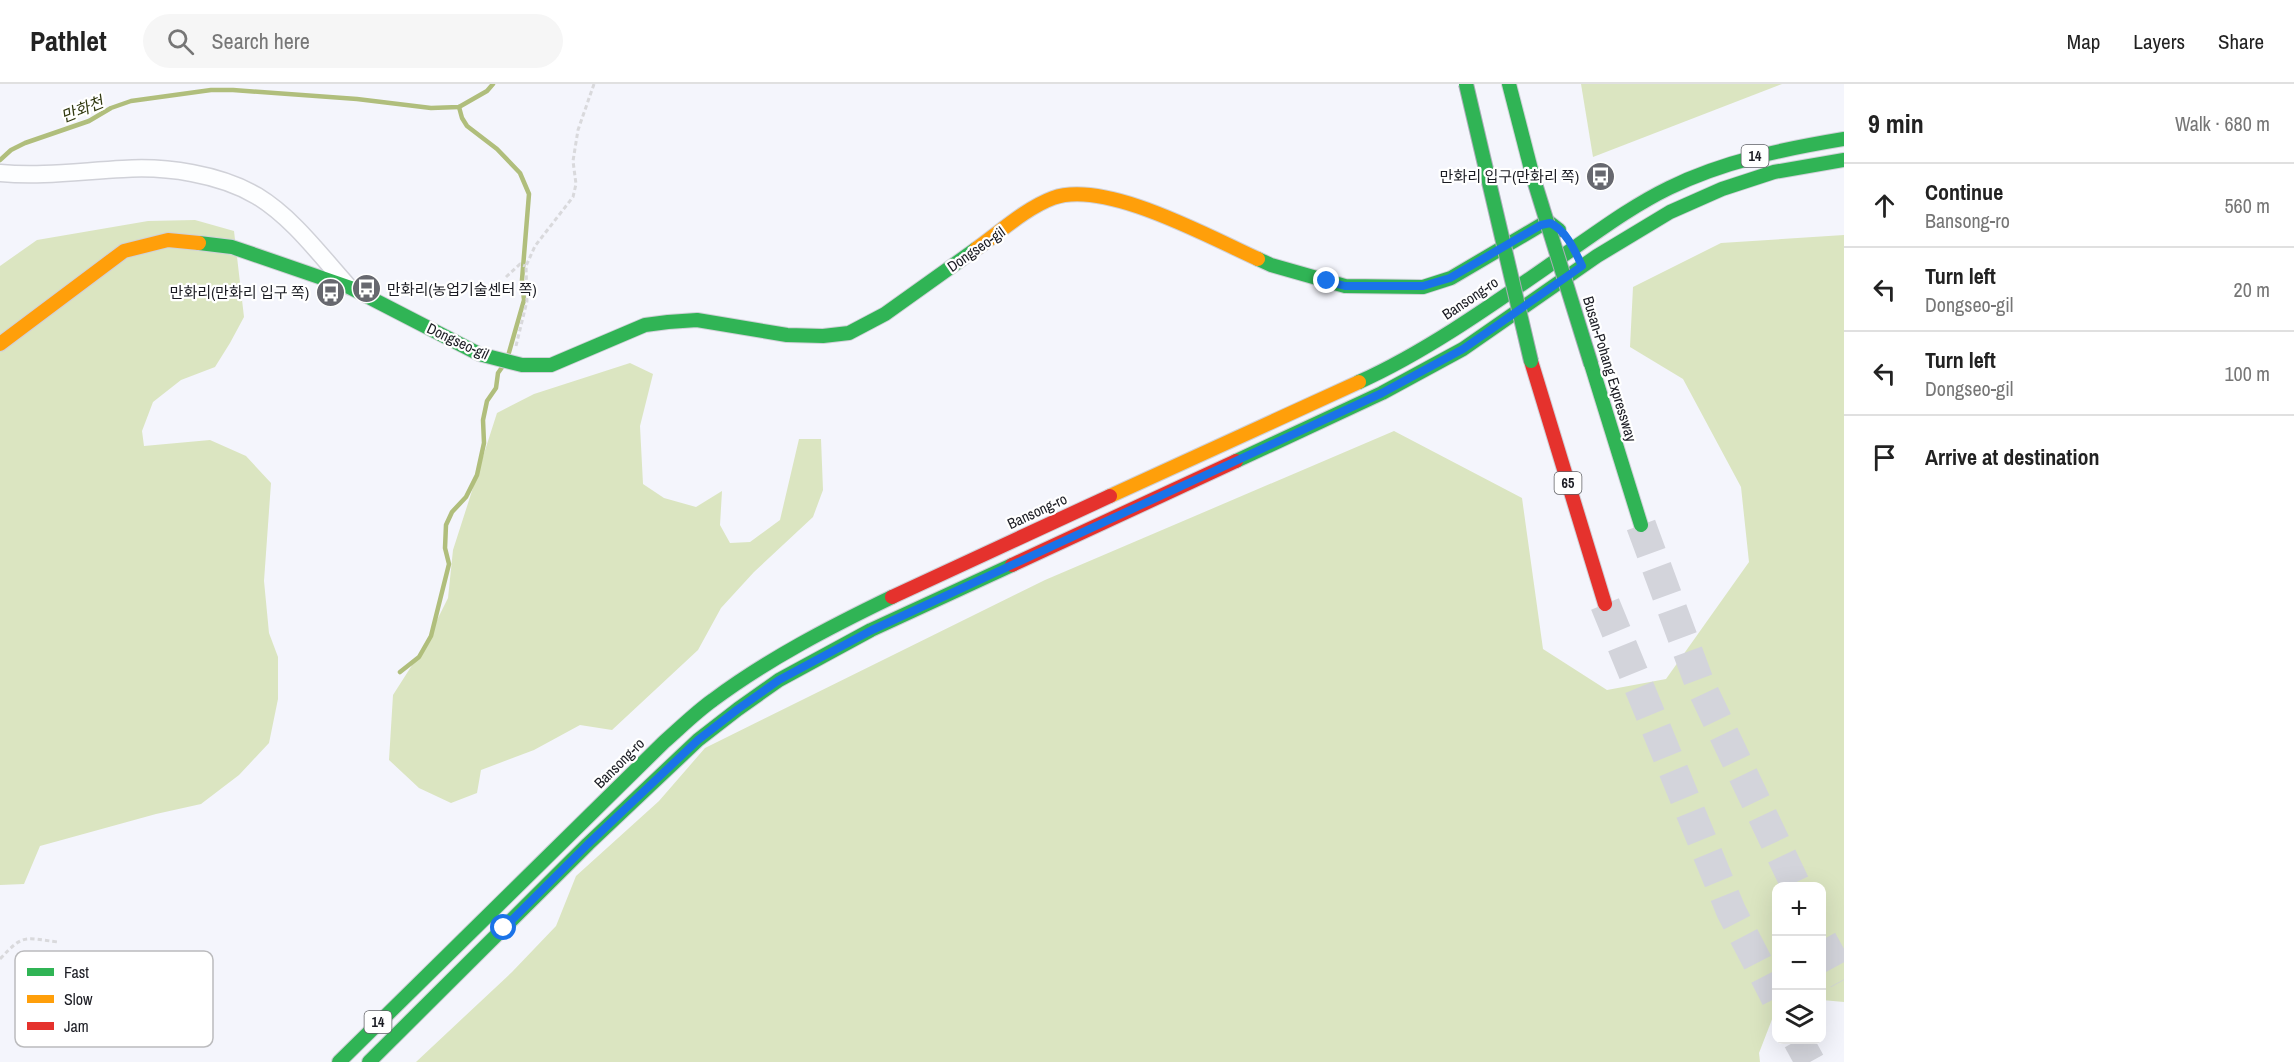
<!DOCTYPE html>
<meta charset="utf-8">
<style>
body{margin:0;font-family:"Archivo Narrow","Noto Sans KR",sans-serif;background:#f6f6f6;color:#222}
.controls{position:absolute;right:18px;bottom:18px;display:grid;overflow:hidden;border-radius:12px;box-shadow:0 6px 24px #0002}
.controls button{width:54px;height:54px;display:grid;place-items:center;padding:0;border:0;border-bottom:2px solid #e0e0e0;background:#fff;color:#222;font:30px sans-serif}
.stop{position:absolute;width:18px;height:18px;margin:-14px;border:4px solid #1a73e8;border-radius:50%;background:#fff}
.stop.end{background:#1a73e8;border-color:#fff;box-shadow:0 2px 6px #0008}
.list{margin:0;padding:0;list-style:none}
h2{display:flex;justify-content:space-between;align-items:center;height:78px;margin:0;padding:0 24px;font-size:26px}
h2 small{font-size:20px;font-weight:400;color:#767676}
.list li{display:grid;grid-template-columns:39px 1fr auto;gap:18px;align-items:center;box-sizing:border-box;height:84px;padding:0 24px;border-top:2px solid #e0e0e0}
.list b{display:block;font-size:22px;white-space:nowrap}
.list p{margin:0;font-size:20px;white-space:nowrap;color:#767676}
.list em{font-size:20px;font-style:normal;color:#767676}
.icon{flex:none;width:33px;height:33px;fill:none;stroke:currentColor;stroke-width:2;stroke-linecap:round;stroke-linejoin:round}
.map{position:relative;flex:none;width:1844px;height:978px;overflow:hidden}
header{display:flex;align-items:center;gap:36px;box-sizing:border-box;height:84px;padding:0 30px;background:#fff;border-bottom:2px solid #e0e0e0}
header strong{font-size:28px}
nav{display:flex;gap:33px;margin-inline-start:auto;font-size:21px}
.search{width:420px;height:54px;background:#f6f6f6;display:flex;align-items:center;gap:15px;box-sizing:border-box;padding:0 21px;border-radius:33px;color:#767676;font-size:22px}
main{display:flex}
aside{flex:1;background:#fff}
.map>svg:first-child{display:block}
.green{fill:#dbe5c1}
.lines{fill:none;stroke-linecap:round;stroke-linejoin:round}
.stream{stroke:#b0be7c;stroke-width:4.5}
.highway-tunnel{stroke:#d3d4db;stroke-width:30;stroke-dasharray:30 15;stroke-linecap:butt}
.street-casing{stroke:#d0d1d8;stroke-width:19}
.fast-casing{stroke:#d0d1d8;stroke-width:16}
.slow-casing{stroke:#d0d1d8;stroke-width:16}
.jam-casing{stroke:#d0d1d8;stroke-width:16}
.path{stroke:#d9d9dc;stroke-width:3;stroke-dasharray:4.5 3;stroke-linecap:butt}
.street{stroke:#fdfeff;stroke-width:16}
.fast{stroke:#30b455;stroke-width:14}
.slow{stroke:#ff9f0a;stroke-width:14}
.jam{stroke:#e5322d;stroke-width:14}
.fast-bridge-casing{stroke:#acaeb9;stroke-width:16;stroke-linecap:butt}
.fast-bridge{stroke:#30b455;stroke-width:14}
.route{stroke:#1a73e8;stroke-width:8}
.labels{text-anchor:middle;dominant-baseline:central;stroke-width:4.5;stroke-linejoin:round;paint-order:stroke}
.shield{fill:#fff;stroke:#5f6065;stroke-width:1.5}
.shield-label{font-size:14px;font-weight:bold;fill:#1b1c23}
.poi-label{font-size:15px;fill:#1b1c23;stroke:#fff;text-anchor:end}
.street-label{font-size:15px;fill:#1b1c23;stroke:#fff}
.water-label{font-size:16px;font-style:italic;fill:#313910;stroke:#fff}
.key{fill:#fff;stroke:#bbbbbd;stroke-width:1.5}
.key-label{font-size:16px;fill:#1b1c23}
</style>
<header>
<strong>Pathlet</strong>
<div class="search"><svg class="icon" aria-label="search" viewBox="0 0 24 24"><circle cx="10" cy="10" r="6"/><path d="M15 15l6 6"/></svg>Search here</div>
<nav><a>Map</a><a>Layers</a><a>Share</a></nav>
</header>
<main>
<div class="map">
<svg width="1844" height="978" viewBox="0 0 1844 978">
<rect width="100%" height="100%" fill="#f4f5fc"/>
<g class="green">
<polygon points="1581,0 1782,0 1593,73"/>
<polygon points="195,136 234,147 244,233 230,259 215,283 181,296 153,318 142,347 144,362 210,356 246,372 271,399 264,497 269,549 278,573 278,615 269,659 239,691 201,720 156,730 40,762 24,800 0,801 0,182 37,156 148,137"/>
<polygon points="1844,151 1844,918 1822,916 1822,802 1776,802 1776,925 1759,969 1760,978 416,978 512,888 556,842 576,792 659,717 705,664 1045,496 1394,347 1522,414 1543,565 1607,606 1666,595 1749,478 1741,403 1683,295 1630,263 1633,203 1721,159"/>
<polygon points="630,279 653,290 640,342 643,400 664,414 696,423 722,407 720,441 730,459 750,458 780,436 799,355 821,355 823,406 813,433 754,488 721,524 698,566 612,646 580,641 534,666 481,686 477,709 451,719 419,704 389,676 393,611 423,564 448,514 453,466 497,329 534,310"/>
</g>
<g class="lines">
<g class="stream">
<polyline points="459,23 462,34 467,42 497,65 520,89 529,110 522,196 524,216 508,272"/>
<polyline points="0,76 11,66 25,59 89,37 111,24 131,17 211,6 233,6 357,15 431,24 459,23 487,7 493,0"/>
<polyline points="400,588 419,573 431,552 449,480 445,464 446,441 452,428 466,413 477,391 484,359 483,336 487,317 496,304 498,289 503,282"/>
</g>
<g class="highway-tunnel">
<polyline points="1641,441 1699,598 1796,802"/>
<polyline points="1605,520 1731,827 1776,914"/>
<polyline points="1822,856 1844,896"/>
<polyline points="1798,956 1810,978"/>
</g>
<defs>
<path id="street" d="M 0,89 C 41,93 82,87 123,85 C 166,82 220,90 257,112 C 293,134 320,171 348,202"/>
<g id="fast">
<polyline points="1509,0 1533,93"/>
<polyline points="199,159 232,163 351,204 479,270 522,281 551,281 645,241 668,238 697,236 787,251 823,252 849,249 885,230 976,165"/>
<polyline points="1258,175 1271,181 1345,202 1423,203 1451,194 1541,141 1550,139 1559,146"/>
<polyline points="1591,280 1641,441"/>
<path d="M 1359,298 C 1428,267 1499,216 1561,173 C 1596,149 1630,123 1669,104 C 1724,77 1784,65 1844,55"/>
<polyline points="1236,377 1382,309 1463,265 1597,172 1670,128 1722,105 1774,88 1844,76"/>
<path d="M 339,978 L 664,658 C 680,644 696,628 713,616 C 768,575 830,543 892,513"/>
<polyline points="369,978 588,760 698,656 738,625 779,596 871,546 1012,481"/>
</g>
<g id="slow">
<path d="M 976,165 C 1000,148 1026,124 1053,114 C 1105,95 1209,153 1258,175"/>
<polyline points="0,260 124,167 168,156 199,159"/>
<polyline points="1110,412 1359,298"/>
</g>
<g id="jam">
<polyline points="1531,277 1605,520"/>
<polyline points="1012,481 1236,377"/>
<polyline points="892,513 1110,412"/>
</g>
</defs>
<use href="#street" class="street-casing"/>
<use href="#fast" class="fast-casing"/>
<use href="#slow" class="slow-casing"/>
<use href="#jam" class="jam-casing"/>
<g class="path">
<polyline points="506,193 520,180 525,182"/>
<polyline points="516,262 527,217 526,182 535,162 573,113 576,100 573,77 578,46 594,0"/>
<path d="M 0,875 C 24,849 24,854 58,858"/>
</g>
<use href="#street" class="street"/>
<use href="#fast" class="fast"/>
<use href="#slow" class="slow"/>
<use href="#jam" class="jam"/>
<defs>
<g id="fast-bridge">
<polyline points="1466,0 1531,277"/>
<polyline points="1533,93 1591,280"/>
</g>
</defs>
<use href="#fast-bridge" class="fast-bridge-casing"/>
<use href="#fast-bridge" class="fast-bridge"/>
</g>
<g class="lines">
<path class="route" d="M 504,844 L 588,760 L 698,656 L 738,625 L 779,596 L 872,546 L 1382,309 L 1463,265 L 1582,182 C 1575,167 1566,146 1550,139 L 1541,141 L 1450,194 L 1423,202 L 1345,202 L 1327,197"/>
</g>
<defs>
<symbol id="bus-disc" viewBox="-11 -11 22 22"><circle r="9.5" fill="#67686f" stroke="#fff"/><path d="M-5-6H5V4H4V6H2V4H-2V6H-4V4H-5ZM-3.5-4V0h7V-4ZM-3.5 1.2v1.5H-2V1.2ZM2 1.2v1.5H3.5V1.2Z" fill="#fff"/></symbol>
</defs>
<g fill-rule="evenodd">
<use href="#bus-disc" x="1584" y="76" width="33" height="33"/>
<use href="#bus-disc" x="350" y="188" width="33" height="33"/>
<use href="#bus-disc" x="314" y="192" width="33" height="33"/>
</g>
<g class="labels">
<g class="shield">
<rect x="1741.5" y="61" width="27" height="22" rx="4.5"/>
<rect x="1554.5" y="388" width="27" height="22" rx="4.5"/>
<rect x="364.5" y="927" width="27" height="22" rx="4.5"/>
</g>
<g class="shield-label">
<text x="1755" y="72">14</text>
<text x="1568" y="399">65</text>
<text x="378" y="938">14</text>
</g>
<g class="poi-label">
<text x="1579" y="92">만화리 입구(만화리 쪽)</text>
<text x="387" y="205" text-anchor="start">만화리(농업기술센터 쪽)</text>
<text x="309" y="208">만화리(만화리 입구 쪽)</text>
</g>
<g class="street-label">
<text transform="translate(976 165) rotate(-35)">Dongseo-gil</text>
<text transform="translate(1470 214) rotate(-34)">Bansong-ro</text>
<text transform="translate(458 257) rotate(25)">Dongseo-gil</text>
<text transform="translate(1610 285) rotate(73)">Busan-Pohang Expressway</text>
<text transform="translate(1037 427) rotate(-25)">Bansong-ro</text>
<text transform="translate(619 679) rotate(-45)">Bansong-ro</text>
</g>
<g class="water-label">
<text transform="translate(82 25) rotate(-22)">만화천</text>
</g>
</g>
<rect x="15" y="867" width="198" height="96" rx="9" class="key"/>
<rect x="27" y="884" width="27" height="8" fill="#30b455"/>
<rect x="27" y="911" width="27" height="8" fill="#ff9f0a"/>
<rect x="27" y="938" width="27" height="8" fill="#e5322d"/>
<g class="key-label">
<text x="64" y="894">Fast</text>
<text x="64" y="921">Slow</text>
<text x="64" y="948">Jam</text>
</g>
</svg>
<div class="controls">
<button>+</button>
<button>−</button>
<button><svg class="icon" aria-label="layers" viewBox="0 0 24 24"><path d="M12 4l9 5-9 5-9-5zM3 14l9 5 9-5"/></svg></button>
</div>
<div class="stop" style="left:504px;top:844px"></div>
<div class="stop end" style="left:1327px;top:197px"></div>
</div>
<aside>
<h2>9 min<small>Walk · 680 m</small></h2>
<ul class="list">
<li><svg class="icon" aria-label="ahead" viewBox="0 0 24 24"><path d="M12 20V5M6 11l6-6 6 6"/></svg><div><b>Continue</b><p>Bansong-ro</p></div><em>560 m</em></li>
<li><svg class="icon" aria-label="left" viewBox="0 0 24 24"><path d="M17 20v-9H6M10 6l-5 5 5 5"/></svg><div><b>Turn left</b><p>Dongseo-gil</p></div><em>20 m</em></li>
<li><svg class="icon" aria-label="left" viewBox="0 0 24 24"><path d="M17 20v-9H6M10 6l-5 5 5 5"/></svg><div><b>Turn left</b><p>Dongseo-gil</p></div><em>100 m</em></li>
<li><svg class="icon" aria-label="arrive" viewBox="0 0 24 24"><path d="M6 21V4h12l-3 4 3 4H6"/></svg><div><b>Arrive at destination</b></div></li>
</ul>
</aside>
</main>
